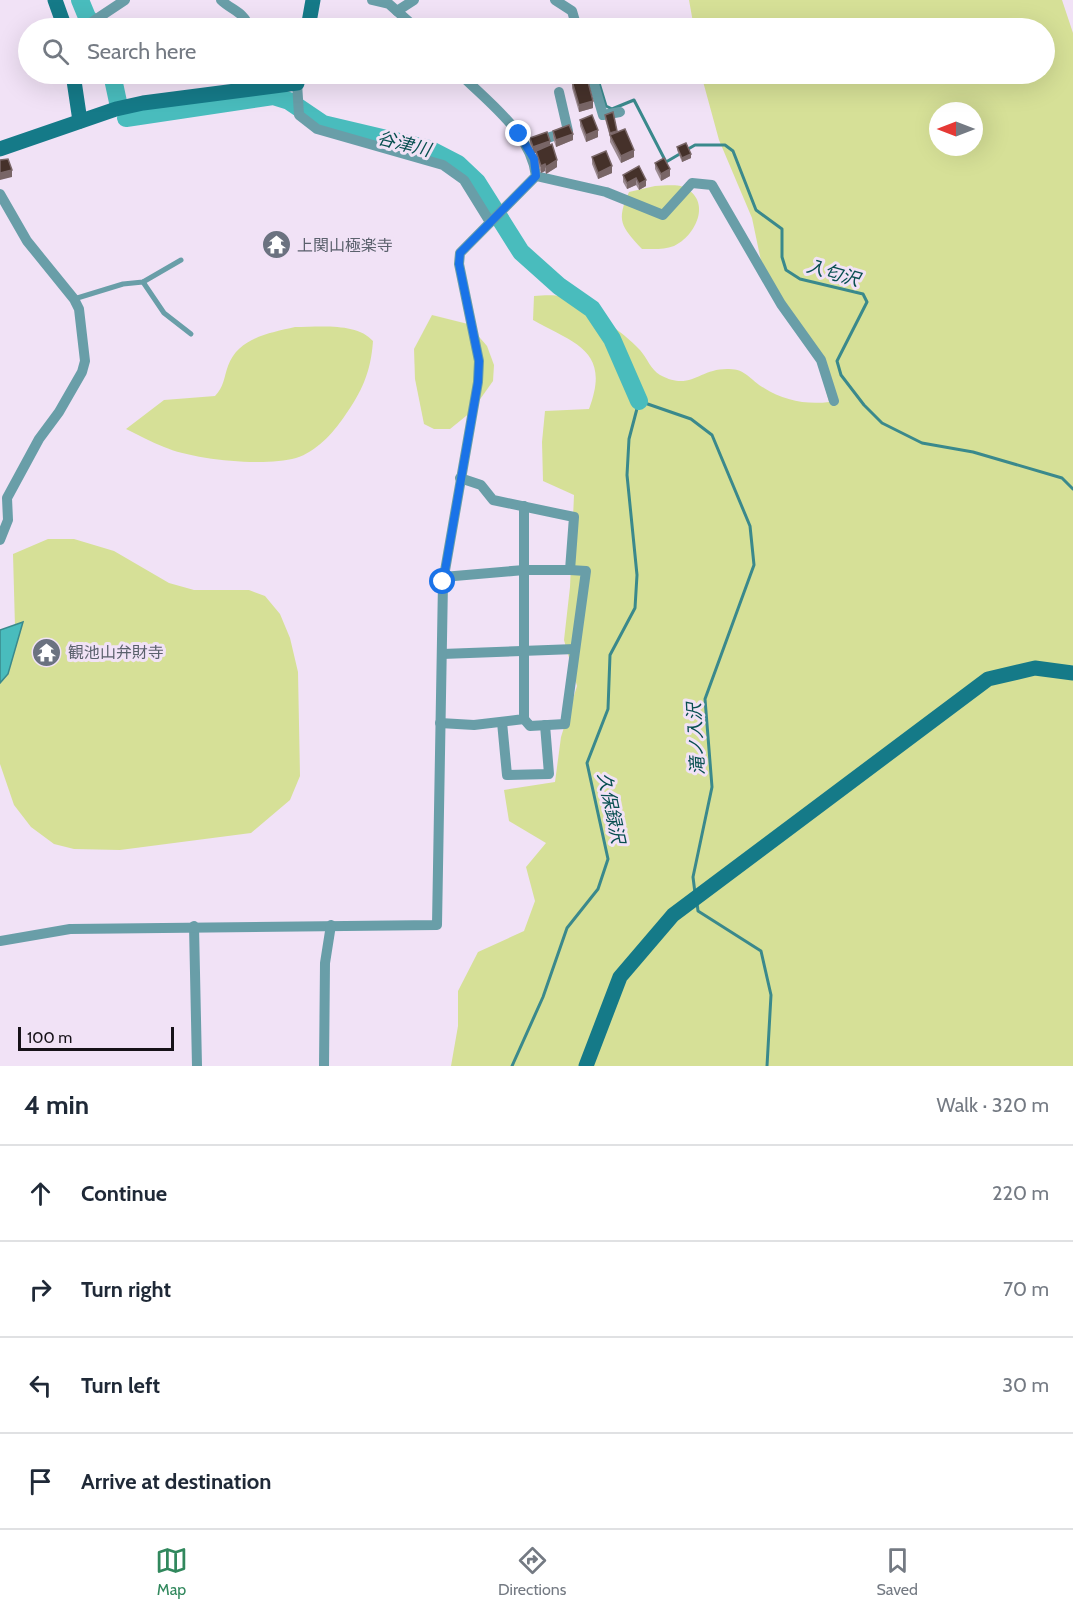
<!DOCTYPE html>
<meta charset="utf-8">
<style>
body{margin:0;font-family:Cabin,"Noto Sans JP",sans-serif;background:#f2f2f3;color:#1f2937}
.compass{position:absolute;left:929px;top:102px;width:54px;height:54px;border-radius:50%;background:#fff;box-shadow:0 6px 24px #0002;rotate:270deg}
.scale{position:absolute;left:18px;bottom:15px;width:156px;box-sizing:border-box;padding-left:6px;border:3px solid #161118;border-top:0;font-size:16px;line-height:21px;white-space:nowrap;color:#161118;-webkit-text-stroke:4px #f1e2f6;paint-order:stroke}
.stop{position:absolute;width:18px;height:18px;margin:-14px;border:4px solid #1a73e8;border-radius:50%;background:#fff}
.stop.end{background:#1a73e8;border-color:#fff;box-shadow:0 2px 6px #0008}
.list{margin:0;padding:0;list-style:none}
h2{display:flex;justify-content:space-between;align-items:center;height:78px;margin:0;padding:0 24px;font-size:26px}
h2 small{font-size:20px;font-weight:400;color:#747a83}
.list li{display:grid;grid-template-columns:39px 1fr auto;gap:18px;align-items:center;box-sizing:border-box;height:96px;padding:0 24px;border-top:2px solid #e0e1e3}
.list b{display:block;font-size:22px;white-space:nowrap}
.list em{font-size:20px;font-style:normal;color:#747a83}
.icon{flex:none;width:33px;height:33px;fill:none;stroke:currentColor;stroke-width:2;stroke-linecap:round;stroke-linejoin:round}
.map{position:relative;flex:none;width:1073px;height:1066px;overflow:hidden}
.search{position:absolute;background:#fff;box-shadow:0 6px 24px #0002;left:18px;right:18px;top:18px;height:66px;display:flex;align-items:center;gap:15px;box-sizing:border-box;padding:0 21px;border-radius:33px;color:#747a83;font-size:22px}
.sheet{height:462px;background:#fff}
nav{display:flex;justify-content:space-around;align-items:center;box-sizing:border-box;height:84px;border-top:2px solid #e0e1e3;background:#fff;font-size:16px;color:#747a83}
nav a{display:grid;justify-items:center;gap:3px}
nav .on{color:#31885d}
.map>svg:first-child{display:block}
.green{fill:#d6e097;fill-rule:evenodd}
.water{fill:#49bcbd;stroke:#3a898c;stroke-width:1.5}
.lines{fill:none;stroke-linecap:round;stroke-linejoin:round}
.stream{stroke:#3a898c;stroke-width:3}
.river{stroke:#49bcbd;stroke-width:18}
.lane{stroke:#699ea8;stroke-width:5}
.street{stroke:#699ea8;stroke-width:10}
.secondary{stroke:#157a88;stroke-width:15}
.wall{fill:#9b8a90}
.shaded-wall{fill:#796667}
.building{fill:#45312a;stroke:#796667;stroke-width:1.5}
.route{stroke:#1a73e8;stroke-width:8}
.labels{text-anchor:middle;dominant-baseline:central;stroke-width:6;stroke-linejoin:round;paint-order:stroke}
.worship-label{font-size:16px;fill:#5b616d;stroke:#f1e2f6;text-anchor:start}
.water-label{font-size:18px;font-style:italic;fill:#084f50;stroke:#f1e2f6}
</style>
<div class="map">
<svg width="1073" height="1066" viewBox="0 0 1073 1066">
<rect width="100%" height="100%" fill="#f1e2f6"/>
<g class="green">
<path d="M 689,0 L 1062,0 L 1073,33 L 1073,1066 L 451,1066 L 458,1026 L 458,991 L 478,952 L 524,931 L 535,901 L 526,867 L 546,843 L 509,821 L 504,790 L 555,782 L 561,737 L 577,686 L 564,640 L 570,587 L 574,495 L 543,481 L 542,442 L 545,411 L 589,409 C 611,351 576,344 533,320 L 534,296 C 542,296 553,294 561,297 C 585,304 623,332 640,350 C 647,358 651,370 660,375 C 692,392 698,368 729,369 C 746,369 750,380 764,388 C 783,400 806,405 829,402 L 819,365 L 765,280 L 752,218 L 719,140 L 701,74 L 1044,74 L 1044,28 L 694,28 ZM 938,111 L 974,111 L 974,147 L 938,147 Z"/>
<path d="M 655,186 C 663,186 676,184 683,187 C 713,200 696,236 674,246 C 664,250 653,249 642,249 C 621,226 616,221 629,192 Z"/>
<polygon points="432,315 468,324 487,346 494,365 493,381 471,412 450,429 434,429 424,424 415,379 414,349"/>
<path d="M 295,327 C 318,327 357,322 373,341 C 371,371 362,392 344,417 C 333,433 316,452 296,458 C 264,467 194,460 164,447 C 151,442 139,435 126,429 L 164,400 L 215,396 C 224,387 224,377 228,366 C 238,338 269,333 295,327 Z"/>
<polygon points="48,539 74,539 114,551 169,583 194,590 249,590 265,596 280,614 290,638 298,672 300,776 290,800 251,833 120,850 74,849 54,844 31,827 14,805 0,764 0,673 15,627 13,554"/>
</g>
<polygon class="water" points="23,622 8,674 0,683 0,630"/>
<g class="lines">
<g class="stream">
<polyline points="599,83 606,106 612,109 634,100 666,162 695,145 725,145 733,151 756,210 782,229 782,257 786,270 800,279 863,294 867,302 837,361 841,375 864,405 882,423 922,443 973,452 1062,478 1073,489"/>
<polyline points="697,903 698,911 761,951 771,995 767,1066"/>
<polyline points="512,1066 543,997 567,928 598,889 608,859 587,763 608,709 610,655 635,608 637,575 627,475 629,439 639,401 691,419 712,435 750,526 754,565 705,699 712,787 693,877 695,893"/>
</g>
<g class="river">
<polyline points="80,0 87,17 97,28"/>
<polyline points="112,74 118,102"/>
<polyline points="126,118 273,96 289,101 323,124 429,149 458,164 477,182 521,252 559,286 592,309 612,339 639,401"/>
</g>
<g class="lane">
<polyline points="143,282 164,313 191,334"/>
<polyline points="74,299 123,284 143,282 181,260"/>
</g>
<g class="street">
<path d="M 221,0 C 231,10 245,12 249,28"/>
<polyline points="372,0 389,4 416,28"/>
<polyline points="555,0 572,11 577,28"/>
<polyline points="397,11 414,0"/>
<polyline points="83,28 125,0"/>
<polyline points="591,74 603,115 620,112"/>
<polyline points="297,83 299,115 317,129 443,165 464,180 490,222"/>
<polyline points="536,142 568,131 559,92"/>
<polyline points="536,176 606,192 663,215 692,183 712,185 781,304 821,360 834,401"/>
<polyline points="0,194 27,241 74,299 79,309 85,361 82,372 59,412 39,439 7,498 8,520 0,540"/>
<polyline points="443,577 524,570 570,570 574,517 493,500 481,485 460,478"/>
<polyline points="442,654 575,649"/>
<polyline points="524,719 530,726 565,724 586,571 570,570"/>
<polyline points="502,722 507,775 549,774 545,725"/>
<polyline points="440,723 474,725 524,719 524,506"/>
<polyline points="194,926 197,1066"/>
<path d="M 0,941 L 70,929 L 437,925 L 443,582 L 478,382 L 479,361 L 459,264 L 460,253 L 536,176 C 531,133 489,103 460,74"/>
<polyline points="324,1066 325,963 331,925"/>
</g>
<g class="secondary">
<polyline points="55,0 65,28"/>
<polyline points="308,28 313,0"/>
<polyline points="73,74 80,121"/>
<polyline points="0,149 116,109 143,103 297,83 299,74"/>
<polyline points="586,1066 620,977 673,915 988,679 1035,668 1073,673"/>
</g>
</g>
<g class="wall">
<polygon points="572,81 593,108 579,112 572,88"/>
<polygon points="605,115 617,132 634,157 621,163 610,142 610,137 605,119"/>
<polygon points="580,120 598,137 586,142 580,126"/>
<polygon points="553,131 573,140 556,147 553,138"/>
<polygon points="530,138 550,144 557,167 546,174 545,171 541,173 536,158 536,152 533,154 530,145"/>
<polygon points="677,147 691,158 682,162 677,150"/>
<polygon points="592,157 612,173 598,179 592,164"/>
<polygon points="655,163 670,176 661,181 655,169"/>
<polygon points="639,166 646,186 639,190 636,185 627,189 623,182 623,175"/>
</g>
<g class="shaded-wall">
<polygon points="593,101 593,108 579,112 579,105"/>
<polygon points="598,130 598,137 586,142 586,135"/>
<polygon points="573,134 573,140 556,147 556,140"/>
<polygon points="550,141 550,148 533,154 533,147"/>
<polygon points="634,150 634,157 621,163 621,156"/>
<polygon points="691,154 691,158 682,162 682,158"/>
<polygon points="557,160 557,167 546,174 546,167"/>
<polygon points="545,164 545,171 541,173 541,166"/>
<polygon points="612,166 612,173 598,179 598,173"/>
<polygon points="670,169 670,176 661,181 661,174"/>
<polygon points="12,170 12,177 0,180 0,173"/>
<polygon points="636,178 636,185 627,189 627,183"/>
<polygon points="646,180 646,186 639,190 639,184"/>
</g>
<g class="building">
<polygon points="587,78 593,101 579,105 572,81"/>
<polygon points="613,112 617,131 610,133 605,115"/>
<polygon points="592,115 598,130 586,135 580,120"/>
<polygon points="569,125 573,134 556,140 553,131"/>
<polygon points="625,129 634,150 621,156 610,135"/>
<polygon points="547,132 550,141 533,147 530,138"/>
<polygon points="686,143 691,154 682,158 677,147"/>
<polygon points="552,144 557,160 546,167 545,164 541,166 536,151"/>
<polygon points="606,151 612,166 598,173 592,157"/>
<polygon points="664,158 670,169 661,174 655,163"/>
<polygon points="8,159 12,170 0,173 0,160"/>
<polygon points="639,166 646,180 639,184 636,178 627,183 623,175"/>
</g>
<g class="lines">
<polyline class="route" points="443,582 478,382 479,361 459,264 460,253 536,176 534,159 519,134"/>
</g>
<defs>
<symbol id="temple-disc" viewBox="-11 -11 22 22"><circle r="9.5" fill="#6b7280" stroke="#f1e2f6"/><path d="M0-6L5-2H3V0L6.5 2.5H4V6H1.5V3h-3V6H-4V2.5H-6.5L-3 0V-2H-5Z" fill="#fff"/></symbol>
</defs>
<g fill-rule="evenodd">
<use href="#temple-disc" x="260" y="228" width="33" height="33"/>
<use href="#temple-disc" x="30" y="636" width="33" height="33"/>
</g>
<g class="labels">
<g class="worship-label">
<text x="297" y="245">上関山極楽寺</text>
<text x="68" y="652">観池山弁財寺</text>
</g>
<g class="water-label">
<text transform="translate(404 144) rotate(14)">谷津川</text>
<text transform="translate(833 273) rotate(16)">入匂沢</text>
<text transform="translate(696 739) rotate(-93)">滝ノ入沢</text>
<text transform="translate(611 808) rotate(78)">久保録沢</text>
</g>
</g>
</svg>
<svg class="compass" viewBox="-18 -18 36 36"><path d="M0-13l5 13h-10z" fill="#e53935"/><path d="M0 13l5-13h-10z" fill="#747a83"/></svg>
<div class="scale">100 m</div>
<div class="stop" style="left:443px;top:582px"></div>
<div class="stop end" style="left:519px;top:134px"></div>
<div class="search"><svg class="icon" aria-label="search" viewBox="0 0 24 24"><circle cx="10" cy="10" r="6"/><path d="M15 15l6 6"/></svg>Search here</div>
</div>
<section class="sheet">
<h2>4 min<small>Walk · 320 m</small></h2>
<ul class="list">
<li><svg class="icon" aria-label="ahead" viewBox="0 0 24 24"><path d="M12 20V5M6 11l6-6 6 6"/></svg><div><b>Continue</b></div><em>220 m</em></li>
<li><svg class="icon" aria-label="right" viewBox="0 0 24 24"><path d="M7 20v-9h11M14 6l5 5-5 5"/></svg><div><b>Turn right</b></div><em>70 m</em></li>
<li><svg class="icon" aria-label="left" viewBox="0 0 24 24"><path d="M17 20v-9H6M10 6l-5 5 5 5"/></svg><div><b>Turn left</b></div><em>30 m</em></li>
<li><svg class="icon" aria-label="arrive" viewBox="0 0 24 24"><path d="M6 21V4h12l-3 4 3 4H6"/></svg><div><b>Arrive at destination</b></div></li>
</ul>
</section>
<nav>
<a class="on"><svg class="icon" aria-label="map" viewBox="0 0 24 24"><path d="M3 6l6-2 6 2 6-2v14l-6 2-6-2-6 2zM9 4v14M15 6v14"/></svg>Map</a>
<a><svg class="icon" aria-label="directions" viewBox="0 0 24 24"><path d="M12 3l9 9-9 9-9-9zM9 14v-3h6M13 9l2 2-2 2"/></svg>Directions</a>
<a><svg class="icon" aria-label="saved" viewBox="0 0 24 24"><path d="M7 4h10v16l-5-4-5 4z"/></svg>Saved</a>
</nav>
